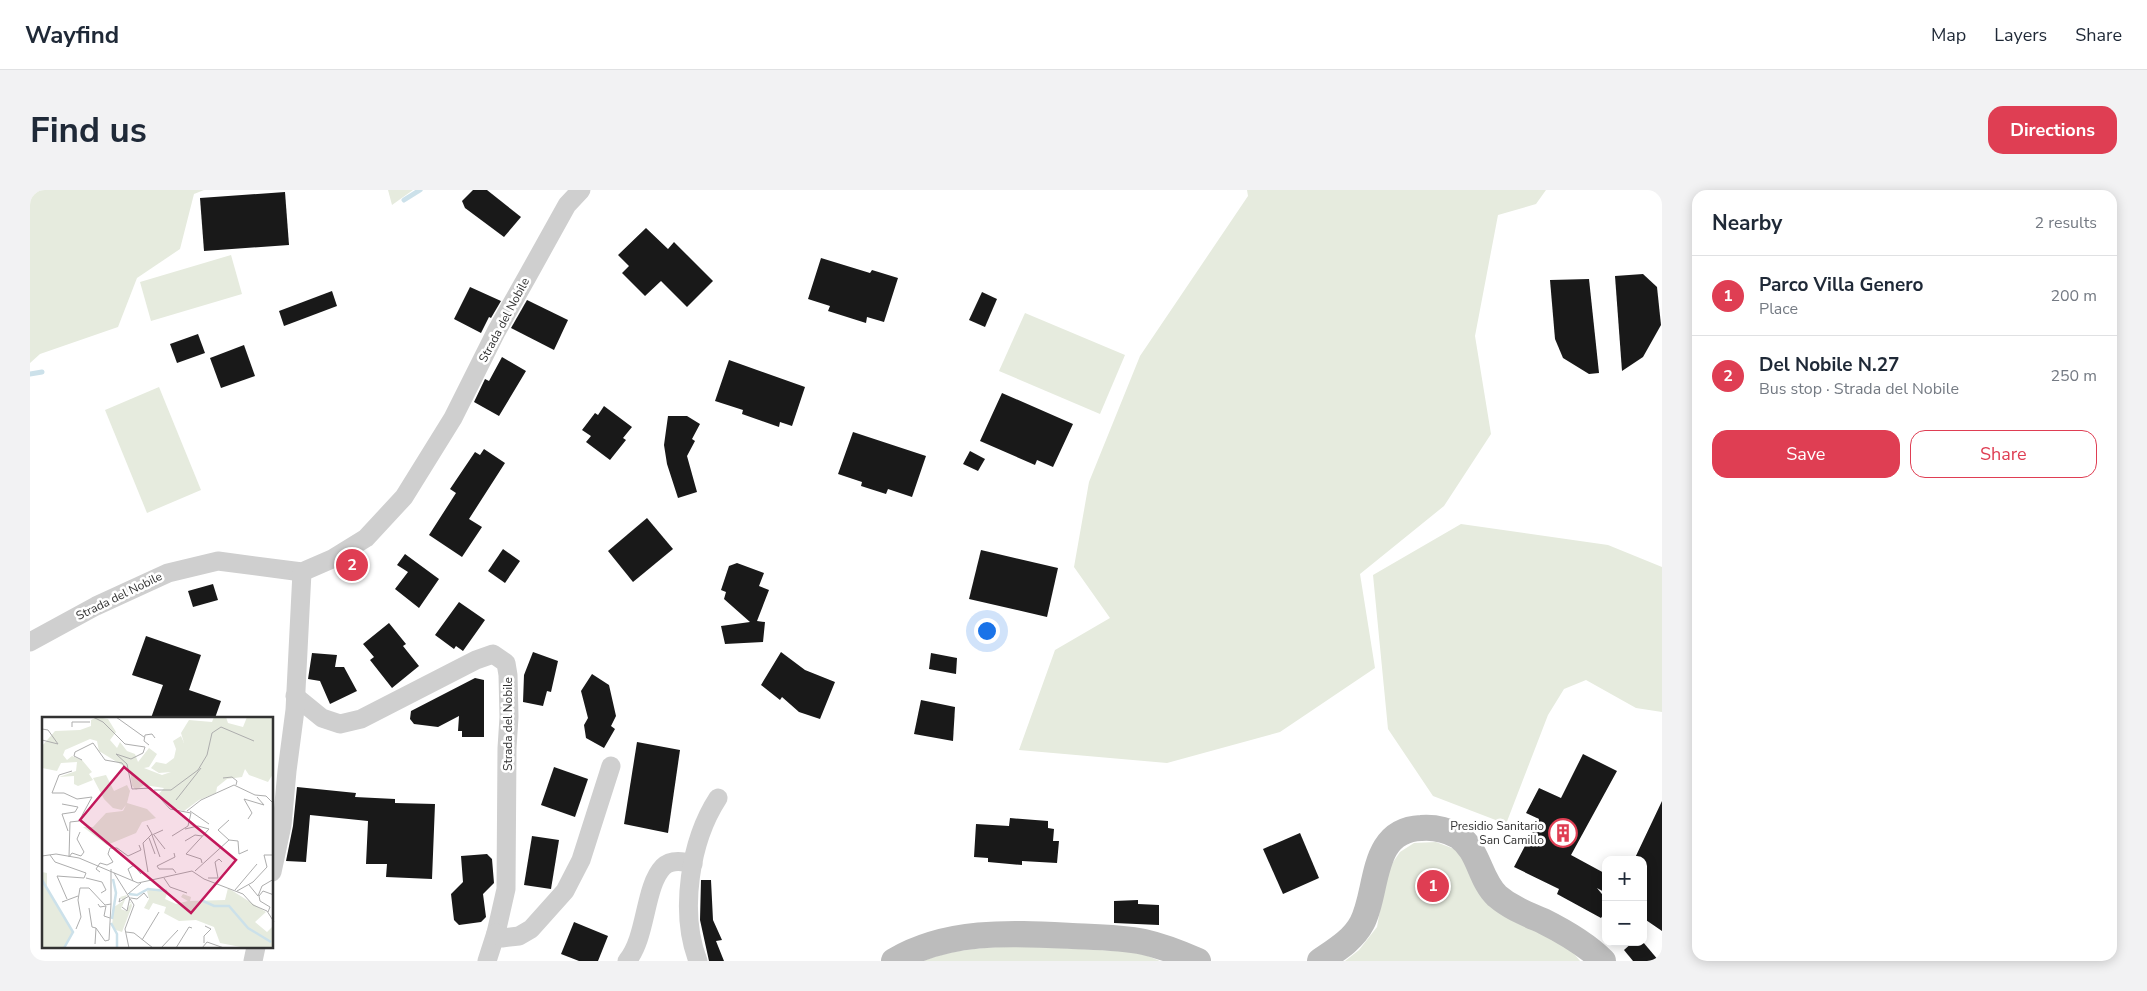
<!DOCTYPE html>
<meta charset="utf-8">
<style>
body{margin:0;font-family:"Nunito Sans",sans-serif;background:#f2f2f3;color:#1f2937}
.controls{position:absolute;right:15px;bottom:15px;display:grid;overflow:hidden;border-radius:10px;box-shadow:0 2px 12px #0003}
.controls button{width:45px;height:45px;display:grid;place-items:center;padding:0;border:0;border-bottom:1px solid #e0e1e3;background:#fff;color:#1f2937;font:25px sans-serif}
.you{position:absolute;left:956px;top:440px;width:18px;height:18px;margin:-12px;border:4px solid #fff;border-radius:50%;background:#1a73e8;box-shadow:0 0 0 8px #1a73e833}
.badge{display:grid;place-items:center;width:32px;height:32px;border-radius:50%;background:#df3e53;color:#fff;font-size:16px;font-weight:700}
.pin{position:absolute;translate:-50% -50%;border:2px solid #fff;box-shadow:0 1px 5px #0006}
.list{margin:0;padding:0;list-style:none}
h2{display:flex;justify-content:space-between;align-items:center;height:65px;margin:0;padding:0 20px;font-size:21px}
h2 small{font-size:16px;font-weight:400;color:#747a83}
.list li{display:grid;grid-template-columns:32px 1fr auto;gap:15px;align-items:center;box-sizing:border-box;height:80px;padding:0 20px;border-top:1px solid #e0e1e3}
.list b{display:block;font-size:19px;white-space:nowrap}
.list p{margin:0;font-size:16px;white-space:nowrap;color:#747a83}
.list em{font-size:16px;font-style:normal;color:#747a83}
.actions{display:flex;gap:10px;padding:15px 20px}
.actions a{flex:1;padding:11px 0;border:1px solid #df3e53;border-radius:15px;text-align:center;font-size:18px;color:#df3e53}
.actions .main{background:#df3e53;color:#fff}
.map{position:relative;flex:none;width:1632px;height:771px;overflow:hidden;border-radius:15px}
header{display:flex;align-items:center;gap:30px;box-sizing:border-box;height:70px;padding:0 25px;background:#fff;border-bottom:1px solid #e0e1e3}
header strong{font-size:24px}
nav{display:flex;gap:28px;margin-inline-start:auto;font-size:18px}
.intro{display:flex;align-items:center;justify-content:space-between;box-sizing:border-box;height:120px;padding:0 30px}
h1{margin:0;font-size:35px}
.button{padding:12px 22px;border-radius:15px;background:#df3e53;color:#fff;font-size:18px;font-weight:700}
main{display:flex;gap:30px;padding:0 30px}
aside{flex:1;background:#fff;border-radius:15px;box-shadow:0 2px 12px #0003}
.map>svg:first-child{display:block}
.green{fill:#e6ebde}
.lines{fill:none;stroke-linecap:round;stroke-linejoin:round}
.stream{stroke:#cce1ea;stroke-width:5}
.building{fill:#191919}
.street{stroke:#cfcfcf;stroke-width:19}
.secondary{stroke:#bcbcbc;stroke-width:26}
.labels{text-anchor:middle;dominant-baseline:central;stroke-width:5;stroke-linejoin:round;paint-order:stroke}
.street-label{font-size:12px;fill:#323232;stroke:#fff}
.poi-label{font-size:12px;fill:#323232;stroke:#fff;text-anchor:end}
.inset-river{fill:none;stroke:#cce1ea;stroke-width:2.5}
.inset-road{fill:none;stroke:#adadad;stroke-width:1}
.view{fill:#c2185b;fill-opacity:0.15;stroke:#c2185b;stroke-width:2.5}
.inset-edge{fill:none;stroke:#323232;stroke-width:2.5}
</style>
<header>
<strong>Wayfind</strong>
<nav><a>Map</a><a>Layers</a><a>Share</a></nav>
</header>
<div class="intro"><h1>Find us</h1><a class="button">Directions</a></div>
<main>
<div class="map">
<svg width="1632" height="771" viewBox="0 0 1632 771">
<rect width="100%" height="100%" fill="#fff"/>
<g class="green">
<polygon points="0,0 174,0 164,4 150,59 107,88 88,137 10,164 0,173"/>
<polygon points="358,0 383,0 362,15"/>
<polygon points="1217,0 1516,0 1506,14 1468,25 1445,146 1461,244 1414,316 1330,384 1345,478 1250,542 1137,573 989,560 1025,460 1080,428 1044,377 1059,292 1110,166 1218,6"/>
<polygon points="201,65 212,104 121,131 110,92"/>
<polygon points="995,123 1095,165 1070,224 969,181"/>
<polygon points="129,197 171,300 117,323 75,220"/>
<polygon points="1431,334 1578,355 1632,377 1632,522 1606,518 1556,490 1534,499 1518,525 1476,634 1403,606 1358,539 1343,385"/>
<polygon points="1406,652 1427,660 1532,749 1550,771 1315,771 1329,760 1347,737 1357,681 1370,662 1384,653"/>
<path d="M 995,756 L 1108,762 L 1130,771 L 893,771 C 925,758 961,757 995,756 Z"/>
</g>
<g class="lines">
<g class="stream">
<polyline points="374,10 390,0"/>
<polyline points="0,184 12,182"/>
</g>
</g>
<g class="building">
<polygon points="443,0 457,0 491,27 474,47 435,18 432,11"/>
<polygon points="255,2 259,55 174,61 170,8"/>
<polygon points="616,38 638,59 644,52 683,91 657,117 631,91 615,106 592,83 599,76 588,65"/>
<polygon points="791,68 840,83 842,80 868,88 854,132 837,127 836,133 798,121 800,116 778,109"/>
<polygon points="1613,84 1627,97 1631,135 1613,167 1592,181 1585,86"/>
<polygon points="1559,89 1569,183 1559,184 1533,168 1525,149 1520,90"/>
<polygon points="440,97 471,111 461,128 459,127 451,143 424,129"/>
<polygon points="302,101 307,116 254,136 249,121"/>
<polygon points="952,102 967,109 955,137 939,130"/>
<polygon points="497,110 538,130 524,160 481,138"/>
<polygon points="168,144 175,163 147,173 140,154"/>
<polygon points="214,155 225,186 191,198 180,168"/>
<polygon points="472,167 496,181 469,226 444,212 455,189 459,191"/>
<polygon points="699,170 775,197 762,236 750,232 749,237 712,224 713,220 685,211"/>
<polygon points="972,203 1043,234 1023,277 1007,270 1005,275 950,251"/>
<polygon points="574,216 602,237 593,248 596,250 580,270 556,252 561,246 552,240 565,223 568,225"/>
<polygon points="638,226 657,226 670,234 662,249 665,251 657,266 667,302 648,308 637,274 634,255"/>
<polygon points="823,242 896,266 882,307 858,299 856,304 831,296 832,292 808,284"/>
<polygon points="454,259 475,273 439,329 452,337 432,367 399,345 426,303 420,299 445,262 450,265"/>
<polygon points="940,261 955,269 948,281 933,274"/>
<polygon points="617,328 643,359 603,392 578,361"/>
<polygon points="473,359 490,371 475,393 458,381"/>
<polygon points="951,360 1028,378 1017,427 939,409"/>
<polygon points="375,364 409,389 389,418 365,399 378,382 367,375"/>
<polygon points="707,373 734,383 729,396 739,400 727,431 735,432 733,452 695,454 691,436 720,432 694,409 696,402 691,400 699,376"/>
<polygon points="183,394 188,410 163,417 158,401"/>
<polygon points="429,412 455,430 433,461 426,456 424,459 405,445"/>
<polygon points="359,433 376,454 373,456 389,476 362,498 340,470 344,467 333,454"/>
<polygon points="116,446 171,465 159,500 191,511 185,528 121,528 133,495 102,485"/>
<polygon points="503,462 528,471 521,502 517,501 513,516 493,512 494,485"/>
<polygon points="751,462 775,480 805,492 790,529 769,522 752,507 750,510 731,495"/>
<polygon points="282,463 307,465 305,477 314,477 327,501 300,514 290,491 278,489"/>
<polygon points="901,463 927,468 926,484 899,479"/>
<polygon points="562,484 579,495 586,526 581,536 585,539 574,558 556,548 554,535 558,528 551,501"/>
<polygon points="445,488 454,490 454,547 432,547 432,541 428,541 429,526 408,537 384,534 380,529 381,521"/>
<polygon points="891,510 925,517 923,551 884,544"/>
<polygon points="607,552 650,560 638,643 594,634"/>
<polygon points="1553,564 1587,581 1541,665 1576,684 1576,703 1567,698 1576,709 1576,721 1571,728 1527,704 1529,699 1484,677 1509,629 1496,623 1509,598 1531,608"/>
<polygon points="524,577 558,589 545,627 511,615"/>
<polygon points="267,597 326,603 325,607 365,609 365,613 405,614 402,689 356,687 357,674 336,674 338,631 280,625 276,672 256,671 263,636"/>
<polygon points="1632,611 1632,741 1613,728 1613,670 1604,670"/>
<polygon points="980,628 1018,631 1018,638 1024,639 1023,651 1029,651 1027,673 992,671 992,675 958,672 958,668 944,667 946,634 979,636"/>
<polygon points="1270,643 1289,688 1253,704 1233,659"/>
<polygon points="502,646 529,650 521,699 494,695"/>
<polygon points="457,664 462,669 464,693 453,704 456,727 451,732 429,735 424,730 421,704 433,692 431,666"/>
<polygon points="671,690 681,690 683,730 692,750 686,751 694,771 679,771 670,730"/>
<polygon points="1108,710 1108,714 1129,715 1129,735 1084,733 1084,711"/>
<polygon points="544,732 578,746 568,771 549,771 531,764"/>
<polygon points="1603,752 1613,752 1629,771 1603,771 1594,760"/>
</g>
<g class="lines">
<g class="street">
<polyline points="0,452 66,416 138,383 188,371 272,382 302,369 336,348 374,307 423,228 466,142 497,87 537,15 551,0"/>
<polyline points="265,506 292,528 310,534 331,529 446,470 463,464 476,473 478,485 479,527 477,558 476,699 466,743 457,771"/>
<polyline points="242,682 252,635 257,581 265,520 272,382"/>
<polyline points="466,743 472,748 489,746 501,739 535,701 551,670 581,576"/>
<polyline points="223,771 226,757"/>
<path d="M 597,771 C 617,747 614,697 633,677 C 641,669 653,671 663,674"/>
<path d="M 668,771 C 649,722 660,651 688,608"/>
</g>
<g class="secondary">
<path d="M 864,771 C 918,739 982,743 1042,746 C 1066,747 1091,747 1114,752 C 1132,756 1150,763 1168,771"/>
<path d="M 1290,771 C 1306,760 1323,750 1332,733 C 1349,701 1339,640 1391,638 C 1404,637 1417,640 1428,646 C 1450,661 1449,689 1467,706 C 1481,718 1497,724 1513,731 C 1535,742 1556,754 1573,771"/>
</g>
</g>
<defs>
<symbol id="building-ring" viewBox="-11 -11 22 22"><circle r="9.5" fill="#fff" stroke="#df3e53" stroke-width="1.5"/><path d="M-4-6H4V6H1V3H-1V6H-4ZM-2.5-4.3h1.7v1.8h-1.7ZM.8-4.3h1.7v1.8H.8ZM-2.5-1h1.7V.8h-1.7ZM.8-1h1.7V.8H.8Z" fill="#df3e53"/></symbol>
</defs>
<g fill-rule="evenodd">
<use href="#building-ring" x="1517" y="627" width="32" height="32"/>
</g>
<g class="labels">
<g class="street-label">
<text transform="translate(474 130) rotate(-62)">Strada del Nobile</text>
<text transform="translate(89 406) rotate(-26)">Strada del Nobile</text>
<text transform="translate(478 534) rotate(-90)">Strada del Nobile</text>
</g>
<g class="poi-label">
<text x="1514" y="636">Presidio Sanitario<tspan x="1514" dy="14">San Camillo</tspan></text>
</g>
</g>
<g transform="translate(12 527)">
<rect width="231" height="231" fill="#fff"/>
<path d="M 55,0 L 66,2 L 74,15 L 68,23 L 75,31 L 78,25 L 85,34 L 93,37 L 96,45 L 107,31 L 115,37 L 107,50 L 102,51 L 120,58 L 129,55 L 117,56 L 109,51 L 114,45 L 124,47 L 132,41 L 134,32 L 131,24 L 139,19 L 142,26 L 139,16 L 147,3 L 170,5 L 172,0 L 184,0 L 186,6 L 201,10 L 205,0 L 231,0 L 231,57 L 226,65 L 207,58 L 203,52 L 200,60 L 185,62 L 175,70 L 174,76 L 157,83 L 142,94 L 128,90 L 116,78 L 122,71 L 102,68 L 94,73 L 90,69 L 88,53 L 57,34 L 55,24 L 48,22 L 23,33 L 21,38 L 25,43 L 30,39 L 40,43 L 50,55 L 47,57 L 51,63 L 36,69 L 32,67 L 32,59 L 17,60 L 34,54 L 35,45 L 19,46 L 15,54 L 0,51 L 0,29 L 13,14 L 38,13 L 49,9 L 49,3 ZM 64,58 L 72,74 L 85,68 L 88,74 L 85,86 L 105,92 L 114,101 L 100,105 L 94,116 L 65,128 L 41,110 L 51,110 L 64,96 L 81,94 L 84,88 L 80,93 L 71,91 L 62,82 L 51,61 ZM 0,155 L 5,156 L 5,173 L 31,215 L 23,231 L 0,231 ZM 186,171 L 224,195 L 213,205 L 225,215 L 231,209 L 231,231 L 204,231 L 178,226 L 172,210 L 154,203 L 137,204 L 122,196 L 124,190 L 111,186 L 107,193 L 102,191 L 107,182 L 105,174 L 110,172 L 126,174 L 123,182 L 134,187 L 146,184 L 139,180 L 141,177 L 149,180 L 148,184 L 183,183 ZM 85,178 L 79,192 L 84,194 L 89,186 L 86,185 L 89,185 L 90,189 L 80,215 L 74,213 L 70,208 L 72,190 L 81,184 L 78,180 Z" fill="#e6ebde"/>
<path class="inset-river" d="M 0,163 L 31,215 L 22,231M 87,177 L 95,178 L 106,172 L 125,174M 159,183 L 172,189 L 187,189 L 206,211 L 229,225M 70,202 L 74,176 L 71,162M 69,206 L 75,217 L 75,231"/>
<path class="inset-road" d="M 5,0 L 21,0M 51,0 L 61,5 L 83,27 L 103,30 L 101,36 L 89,42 L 74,37 L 85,47 L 90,72 L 109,71 L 128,92 L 149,96 L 146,109 L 130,119M 74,0 L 102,20M 30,10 L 30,5 L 48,5M 0,12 L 6,13 L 16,27 L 0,23M 107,28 L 102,24 L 103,18 L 110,17 L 113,21M 40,43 L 32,39 L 33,35 L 51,26 L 63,43 L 80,46 L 87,56M 181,61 L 190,60 L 195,64 L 194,68M 112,73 L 129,73 L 156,53 L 165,38 L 170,16 L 179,10 L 212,24M 134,83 L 159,51M 20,87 L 36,90 L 33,95 L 20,97 L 26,114M 145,94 L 159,83 L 192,68 L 213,78 L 224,79 L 232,87M 148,94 L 167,107M 206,102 L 210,96 L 202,82 L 222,88 L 215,80M 187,103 L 176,113 L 187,123M 105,108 L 110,117 L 101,126 L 106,155M 143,112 L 156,109 L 167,112 L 144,137 L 159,142 L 160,146M 112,118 L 123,132M 107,121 L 113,137M 143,124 L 153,118 L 160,119M 132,136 L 133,140 L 115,149 L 117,152 L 131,152 L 134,156M 8,138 L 13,145 L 44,156 L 42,161 L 15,159 L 25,182M 0,139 L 14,137 L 37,141 L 96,166 L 150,154 L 162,162 L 201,177 L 211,188 L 225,194 L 232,205M 27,140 L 28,105 L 37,104 L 50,80 L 35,82 L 22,76 L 10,76 L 17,58 L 30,54M 27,140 L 30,136 L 39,139 L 42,135 L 35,122 L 38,115M 118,140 L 110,118 L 121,113M 153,154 L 187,123 L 196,124 L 197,137 L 206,133M 58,155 L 54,152 L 58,146 L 65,148 L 71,145 L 66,137 L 68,131 L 75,131 L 86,139 L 99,133 L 97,128M 72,156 L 92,188 L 83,212 L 87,231M 44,161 L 60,165 L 64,173 L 59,176M 122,161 L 128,170 L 145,176M 166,161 L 176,161 L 173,145 L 177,142 L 180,145M 91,164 L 86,152 L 92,148 L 99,157M 207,168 L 216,179 L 220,169 L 232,162M 193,173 L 215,147M 195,174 L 211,165 L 225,150 L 222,138 L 230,138M 86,177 L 99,166M 78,181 L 77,185 L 87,179M 89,181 L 95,182 L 102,176 L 106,181M 20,185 L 36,179M 56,187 L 58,190 L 64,189 L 62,199 L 68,201M 80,190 L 85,194 L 88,180M 47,191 L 50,210 L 54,211M 226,195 L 228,190 L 218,184 L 217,179 L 221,174 L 232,178M 34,212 L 39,200 L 36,183 L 38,171 L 47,171 L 63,188 L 69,187 L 69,152M 84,215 L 92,216 L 111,231M 100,223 L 117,195M 162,226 L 162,219 L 169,212 L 163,209M 53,227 L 54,211 L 63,224 L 67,223 L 69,187M 119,231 L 136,213M 134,231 L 147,210 L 150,211M 160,231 L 165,225 L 182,231"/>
<path class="view" d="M 82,50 L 194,143 L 149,196 L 38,103 Z"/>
<rect width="231" height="231" class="inset-edge"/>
</g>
</svg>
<div class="controls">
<button>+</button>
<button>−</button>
</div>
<div class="you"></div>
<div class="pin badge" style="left:1403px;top:696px">1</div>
<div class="pin badge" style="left:322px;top:375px">2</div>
</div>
<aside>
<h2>Nearby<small>2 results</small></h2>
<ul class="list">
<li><span class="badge">1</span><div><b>Parco Villa Genero</b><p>Place</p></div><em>200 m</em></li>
<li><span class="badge">2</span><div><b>Del Nobile N.27</b><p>Bus stop · Strada del Nobile</p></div><em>250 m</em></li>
</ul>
<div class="actions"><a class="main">Save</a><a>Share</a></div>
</aside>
</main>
